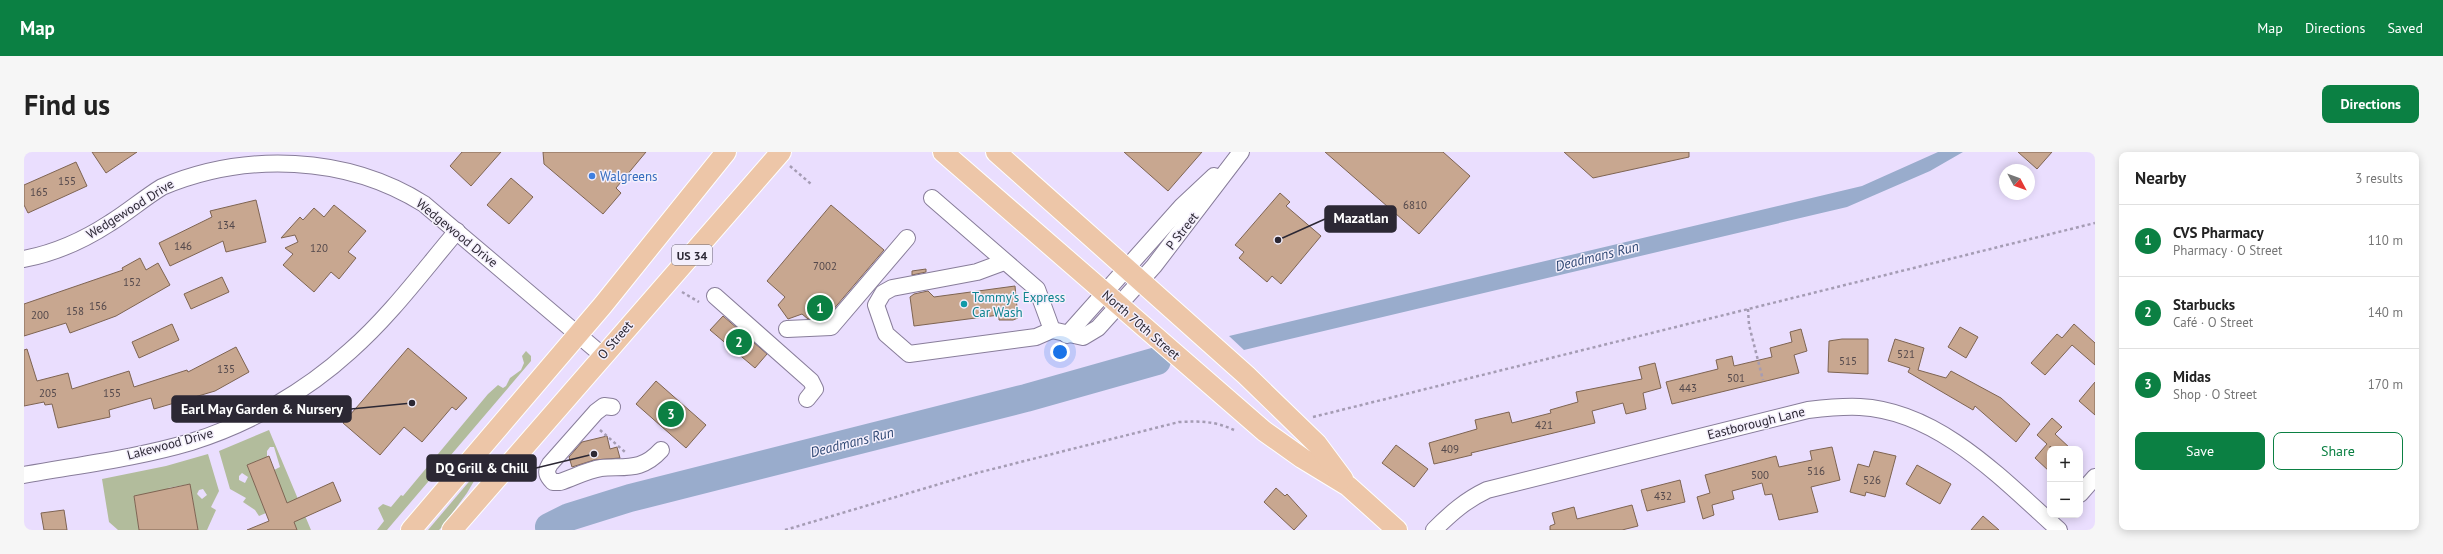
<!DOCTYPE html>
<meta charset="utf-8">
<style>
body{margin:0;font-family:"PT Sans",sans-serif;background:#f6f6f6;color:#222}
.controls{position:absolute;right:12px;bottom:12px;display:grid;overflow:hidden;border-radius:8px;box-shadow:0 2px 10px #0003}
.controls button{width:36px;height:36px;display:grid;place-items:center;padding:0;border:0;border-bottom:1px solid #e0e0e0;background:#fff;color:#222;font:20px sans-serif}
.compass{position:absolute;left:1975px;top:12px;width:36px;height:36px;border-radius:50%;background:#fff;box-shadow:0 2px 10px #0003;rotate:131deg}
.you{position:absolute;left:1036px;top:200px;width:14px;height:14px;margin:-10px;border:3px solid #fff;border-radius:50%;background:#1a73e8;box-shadow:0 0 0 6px #1a73e833}
.badge{display:grid;place-items:center;width:26px;height:26px;border-radius:50%;background:#0b8043;color:#fff;font-size:13px;font-weight:700}
.pin{position:absolute;translate:-50% -50%;border:2px solid #fff;box-shadow:0 1px 4px #0006}
.list{margin:0;padding:0;list-style:none}
h2{display:flex;justify-content:space-between;align-items:center;height:52px;margin:0;padding:0 16px;font-size:17px}
h2 small{font-size:13px;font-weight:400;color:#767676}
.list li{display:grid;grid-template-columns:26px 1fr auto;gap:12px;align-items:center;box-sizing:border-box;height:72px;padding:0 16px;border-top:1px solid #e0e0e0}
.list b{display:block;font-size:15px;white-space:nowrap}
.list p{margin:0;font-size:13px;white-space:nowrap;color:#767676}
.list em{font-size:13px;font-style:normal;color:#767676}
.actions{display:flex;gap:8px;padding:12px 16px}
.actions a{flex:1;padding:9px 0;border:1px solid #0b8043;border-radius:8px;text-align:center;font-size:14px;color:#0b8043}
.actions .main{background:#0b8043;color:#fff}
.map{position:relative;flex:none;width:2071px;height:378px;overflow:hidden;border-radius:8px}
header{display:flex;align-items:center;gap:24px;box-sizing:border-box;height:56px;padding:0 20px;background:#0b8043;color:#fff}
header strong{font-size:19px}
nav{display:flex;gap:22px;margin-inline-start:auto;font-size:14px}
.intro{display:flex;align-items:center;justify-content:space-between;box-sizing:border-box;height:96px;padding:0 24px}
h1{margin:0;font-size:28px}
.button{padding:10px 18px;border-radius:8px;background:#0b8043;color:#fff;font-size:14px;font-weight:700}
main{display:flex;gap:24px;padding:0 24px}
aside{flex:1;background:#fff;border-radius:8px;box-shadow:0 2px 10px #0003}
.map>svg:first-child{display:block}
.green{fill:#b2bc9c;fill-rule:evenodd}
.water{fill:#99accc}
.lines{fill:none;stroke-linecap:round;stroke-linejoin:round}
.river{stroke:#99accc;stroke-width:28}
.building{fill:#c8a790;stroke:#7e6452}
.minor-casing{stroke:#887d9a;stroke-width:18}
.major-casing{stroke:#fff;stroke-width:22}
.path{stroke:#a59cb4;stroke-width:2.5;stroke-dasharray:3 3;stroke-linecap:butt}
.minor{stroke:#fff;stroke-width:16}
.major{stroke:#edc6a8;stroke-width:20}
.shop-dot{fill:#3f7fe0;stroke:#f4effc;stroke-width:1.5}
.culture-dot{fill:#0f9aa8;stroke:#f4effc;stroke-width:1.5}
.labels{text-anchor:middle;dominant-baseline:central;stroke-width:3;stroke-linejoin:round;paint-order:stroke}
.number-label{font-size:11px;fill:#53484b}
.shield{fill:#f4effc;stroke:#686470;stroke-width:1}
.shield-label{font-size:12px;font-weight:bold;fill:#2c2834}
.shop-label{font-size:13px;fill:#366cbe;stroke:#f4effc;text-anchor:start}
.street-label{font-size:13px;fill:#2c2834;stroke:#f4effc}
.culture-label{font-size:13px;fill:#0d838f;stroke:#f4effc;text-anchor:start}
.water-label{font-size:14px;font-style:italic;fill:#2e4773;stroke:#f4effc}
.leader{fill:none;stroke:#2c2834;stroke-width:1.5}
.callout-dot{fill:#2c2834;stroke:#f4effc;stroke-width:1.5}
.callout{fill:#2c2834;stroke:#2c2834;stroke-width:1.5}
.callout-label{font-size:14px;text-anchor:middle;font-weight:bold;fill:#fff}
</style>
<header>
<strong>Map</strong>
<nav><a>Map</a><a>Directions</a><a>Saved</a></nav>
</header>
<div class="intro"><h1>Find us</h1><a class="button">Directions</a></div>
<main>
<div class="map">
<svg width="2071" height="378" viewBox="0 0 2071 378">
<rect width="100%" height="100%" fill="#eadefe"/>
<g class="green">
<polygon points="502,199 507,204 507,209 363,378 353,378 360,369 354,356 359,352 367,355 377,343 379,344 464,242 474,233 479,236 482,234 486,226 497,218 500,211 498,204"/>
<path d="M 245,278 L 287,378 L 273,378 L 250,318 L 256,315 L 250,295 L 246,295 L 243,299 L 243,305 L 223,313 L 242,361 L 235,364 L 231,358 L 219,350 L 222,346 L 206,337 L 195,299 ZM 218,321 L 224,325 L 221,331 L 215,328 L 215,324 Z"/>
<path d="M 184,302 L 195,339 L 187,355 L 192,358 L 183,378 L 174,378 L 166,332 L 144,336 L 151,378 L 132,341 L 110,344 L 115,378 L 94,378 L 85,370 L 78,327 L 142,314 ZM 179,337 L 183,343 L 178,347 L 173,342 L 175,338 Z"/>
<polygon points="460,312 443,341 418,375 415,378 404,378"/>
</g>
<polygon class="water" points="1914,0 1939,0 1906,19 1823,55 1220,198 1205,184 1838,34"/>
<g class="lines">
<polyline class="river" points="525,375 545,365 606,346 1002,246 1133,209"/>
</g>
<g class="building">
<polygon points="68,0 113,0 82,21"/>
<polygon points="438,0 477,0 447,34 426,14"/>
<polygon points="519,0 622,0 592,36 597,41 579,62 520,12"/>
<polygon points="1100,0 1178,0 1144,39"/>
<polygon points="1301,0 1419,0 1446,24 1395,82"/>
<polygon points="1540,0 1665,0 1665,5 1569,26"/>
<polygon points="1994,0 2028,0 2013,17"/>
<polygon points="52,10 63,34 4,61 0,53 0,33"/>
<polygon points="487,26 509,45 485,72 463,53"/>
<polygon points="1256,41 1266,50 1262,54 1297,84 1257,132 1248,124 1243,130 1215,106 1220,100 1211,93"/>
<polygon points="232,48 242,90 202,100 199,89 146,114 135,91 188,65 186,59"/>
<polygon points="310,53 342,79 324,100 332,106 315,127 307,120 290,140 259,113 269,102 261,96 274,90 271,83 257,86 276,65 279,68 290,56 300,65"/>
<polygon points="807,53 860,98 802,166 784,167 778,162 764,167 754,153 761,145 743,129"/>
<polygon points="116,106 122,118 134,111 146,133 92,164 46,181 42,171 0,184 0,152 99,118 98,116"/>
<polygon points="902,117 902,120 888,123 888,119"/>
<polygon points="198,125 205,140 167,157 160,142"/>
<polygon points="991,134 994,166 989,168 975,168 975,163 890,174 886,145 890,142 904,139 910,145"/>
<polygon points="699,164 743,202 731,216 686,178"/>
<polygon points="148,172 155,188 115,206 108,190"/>
<polygon points="2050,172 2071,191 2071,213 2048,193 2021,223 2007,211 2033,182 2038,186"/>
<polygon points="1936,175 1954,185 1942,206 1924,195"/>
<polygon points="1777,177 1783,199 1770,203 1775,221 1648,252 1642,230 1694,217 1692,208 1708,204 1710,214 1748,205 1746,196 1768,190 1766,180"/>
<polygon points="1818,187 1844,187 1844,222 1804,220 1805,189"/>
<polygon points="1871,187 1900,196 1894,218 1922,226 1927,219 1977,246 2006,272 1992,290 1951,254 1949,258 1884,220 1886,216 1864,209"/>
<polygon points="212,195 225,220 191,239 130,257 127,246 85,258 86,265 34,276 28,252 21,253 20,250 0,254 0,198 3,197 13,229 44,221 48,237 105,219 110,235 163,218 164,220"/>
<polygon points="384,196 443,246 432,258 428,255 398,290 380,275 356,303 319,271"/>
<polygon points="1631,211 1637,236 1619,241 1622,257 1602,262 1599,251 1568,259 1571,271 1447,301 1448,303 1410,312 1405,291 1453,277 1451,268 1485,260 1488,271 1527,261 1526,258 1554,250 1552,240 1618,227 1615,215"/>
<polygon points="632,229 682,273 662,296 612,252"/>
<polygon points="2071,230 2071,263 2055,249"/>
<polygon points="2028,266 2038,275 2031,282 2047,297 2029,297 2026,294 2026,320 2011,306 2023,292 2013,283"/>
<polygon points="583,284 586,297 593,295 596,306 570,308 548,315 545,305 558,290"/>
<polygon points="1372,293 1404,317 1390,335 1358,311"/>
<polygon points="1808,295 1816,328 1787,335 1794,360 1755,368 1748,342 1741,343 1738,331 1708,339 1710,347 1688,353 1690,363 1679,367 1673,345 1686,341 1681,323 1752,304 1755,315 1788,308 1786,299"/>
<polygon points="1850,299 1872,304 1861,345 1842,340 1841,344 1826,340 1834,312 1845,315"/>
<polygon points="245,304 263,351 309,330 317,349 270,370 273,378 223,378 245,369 223,313"/>
<polygon points="1893,313 1927,332 1916,352 1882,332"/>
<polygon points="1656,328 1661,350 1623,359 1617,338"/>
<polygon points="166,332 174,378 115,378 110,344"/>
<polygon points="1252,336 1261,344 1263,342 1283,364 1270,378 1240,350"/>
<polygon points="1608,353 1614,374 1598,378 1526,378 1526,374 1531,372 1528,361 1550,355 1553,367"/>
<polygon points="40,358 43,378 20,378 17,361"/>
<polygon points="1959,364 1975,378 1947,378"/>
</g>
<g class="lines">
<defs>
<g id="minor">
<polyline points="908,46 1013,137 1028,178 1059,185 1074,176 1130,114 1217,0"/>
<path d="M 0,107 C 31,101 60,88 86,71 C 104,60 120,46 138,35 C 221,0 322,3 400,52 L 578,203"/>
<polyline points="980,110 953,120 868,136 859,141 852,153 862,182 885,202 1012,185 1028,178"/>
<polyline points="691,144 787,229 791,237 783,247"/>
<polyline points="763,177 807,175 883,86"/>
<polyline points="1043,183 1158,54 1190,24"/>
<path d="M 588,255 L 580,254 L 572,260 L 526,312 C 521,320 523,324 529,330 L 536,330 C 549,326 563,318 577,316 C 603,314 618,319 637,298"/>
<path d="M 0,323 C 55,313 113,306 167,290 C 225,272 281,240 326,199 C 366,164 399,119 433,79"/>
<polyline points="2056,342 2071,325"/>
<path d="M 1410,378 C 1427,361 1442,348 1463,338 L 1784,258 C 1801,256 1819,254 1836,255 C 1915,259 1979,328 2035,378"/>
</g>
<g id="major">
<polyline points="919,0 1240,279 1278,306 1324,334 1373,378"/>
<polyline points="972,0 1222,223 1293,292 1319,327"/>
<polyline points="387,378 579,153 702,0"/>
<polyline points="428,378 757,0"/>
</g>
</defs>
<use href="#minor" class="minor-casing"/>
<use href="#major" class="major-casing"/>
<g class="path">
<polyline points="766,14 787,32"/>
<polyline points="658,140 675,150"/>
<polyline points="1724,157 1725,173 1739,228"/>
<polyline points="1289,265 2071,71"/>
<polyline points="576,278 601,300"/>
<path d="M 761,378 L 949,322 L 1155,270 C 1176,269 1191,269 1210,278"/>
</g>
<use href="#minor" class="minor"/>
<use href="#major" class="major"/>
</g>
<circle class="shop-dot" cx="568" cy="24" r="4"/>
<circle class="culture-dot" cx="940" cy="152" r="4"/>
<g class="labels">
<g class="number-label">
<text x="43" y="29">155</text>
<text x="15" y="40">165</text>
<text x="1391" y="53">6810</text>
<text x="202" y="73">134</text>
<text x="159" y="94">146</text>
<text x="295" y="96">120</text>
<text x="801" y="114">7002</text>
<text x="108" y="130">152</text>
<text x="74" y="154">156</text>
<text x="51" y="159">158</text>
<text x="16" y="163">200</text>
<text x="1882" y="202">521</text>
<text x="1824" y="209">515</text>
<text x="202" y="217">135</text>
<text x="1712" y="226">501</text>
<text x="1664" y="236">443</text>
<text x="24" y="241">205</text>
<text x="88" y="241">155</text>
<text x="1520" y="273">421</text>
<text x="1426" y="297">409</text>
<text x="1792" y="319">516</text>
<text x="1736" y="323">500</text>
<text x="1848" y="328">526</text>
<text x="1639" y="344">432</text>
</g>
<rect class="shield" x="648" y="93" width="40" height="20" rx="3"/>
<g class="shield-label">
<text x="668" y="103">US 34</text>
</g>
<g class="shop-label">
<text x="576" y="24">Walgreens</text>
</g>
<g class="street-label">
<text transform="translate(106 57) rotate(-32)">Wedgewood Drive</text>
<text transform="translate(1158 79) rotate(-52)">P Street</text>
<text transform="translate(433 81) rotate(39)">Wedgewood Drive</text>
<text transform="translate(1117 173) rotate(41)">North 70th Street</text>
<text transform="translate(591 188) rotate(-49)">O Street</text>
<text transform="translate(1732 271) rotate(-14)">Eastborough Lane</text>
<text transform="translate(146 292) rotate(-15)">Lakewood Drive</text>
</g>
<g class="culture-label">
<text x="948" y="145">Tommy's Express<tspan x="948" dy="15">Car Wash</tspan></text>
</g>
<g class="water-label">
<text transform="translate(1573 104) rotate(-14)">Deadmans Run</text>
<text transform="translate(828 290) rotate(-14)">Deadmans Run</text>
</g>
</g>
<path class="leader" d="M1254 88L1301 67M388 251L327 257M570 302L512 316"/>
<g class="callout-dot">
<circle cx="1254" cy="88" r="4"/>
<circle cx="388" cy="251" r="4"/>
<circle cx="570" cy="302" r="4"/>
</g>
<g class="callout">
<rect x="1301" y="54" width="71" height="26" rx="4"/>
<rect x="148" y="244" width="179" height="26" rx="4"/>
<rect x="403" y="303" width="109" height="26" rx="4"/>
</g>
<g class="callout-label">
<text x="1337" y="71">Mazatlan</text>
<text x="238" y="262">Earl May Garden &amp; Nursery</text>
<text x="458" y="321">DQ Grill &amp; Chill</text>
</g>
</svg>
<div class="controls">
<button>+</button>
<button>−</button>
</div>
<svg class="compass" viewBox="-18 -18 36 36"><path d="M0-13l5 13h-10z" fill="#e53935"/><path d="M0 13l5-13h-10z" fill="#767676"/></svg>
<div class="you"></div>
<div class="pin badge" style="left:796px;top:156px">1</div>
<div class="pin badge" style="left:715px;top:190px">2</div>
<div class="pin badge" style="left:647px;top:262px">3</div>
</div>
<aside>
<h2>Nearby<small>3 results</small></h2>
<ul class="list">
<li><span class="badge">1</span><div><b>CVS Pharmacy</b><p>Pharmacy · O Street</p></div><em>110 m</em></li>
<li><span class="badge">2</span><div><b>Starbucks</b><p>Café · O Street</p></div><em>140 m</em></li>
<li><span class="badge">3</span><div><b>Midas</b><p>Shop · O Street</p></div><em>170 m</em></li>
</ul>
<div class="actions"><a class="main">Save</a><a>Share</a></div>
</aside>
</main>
